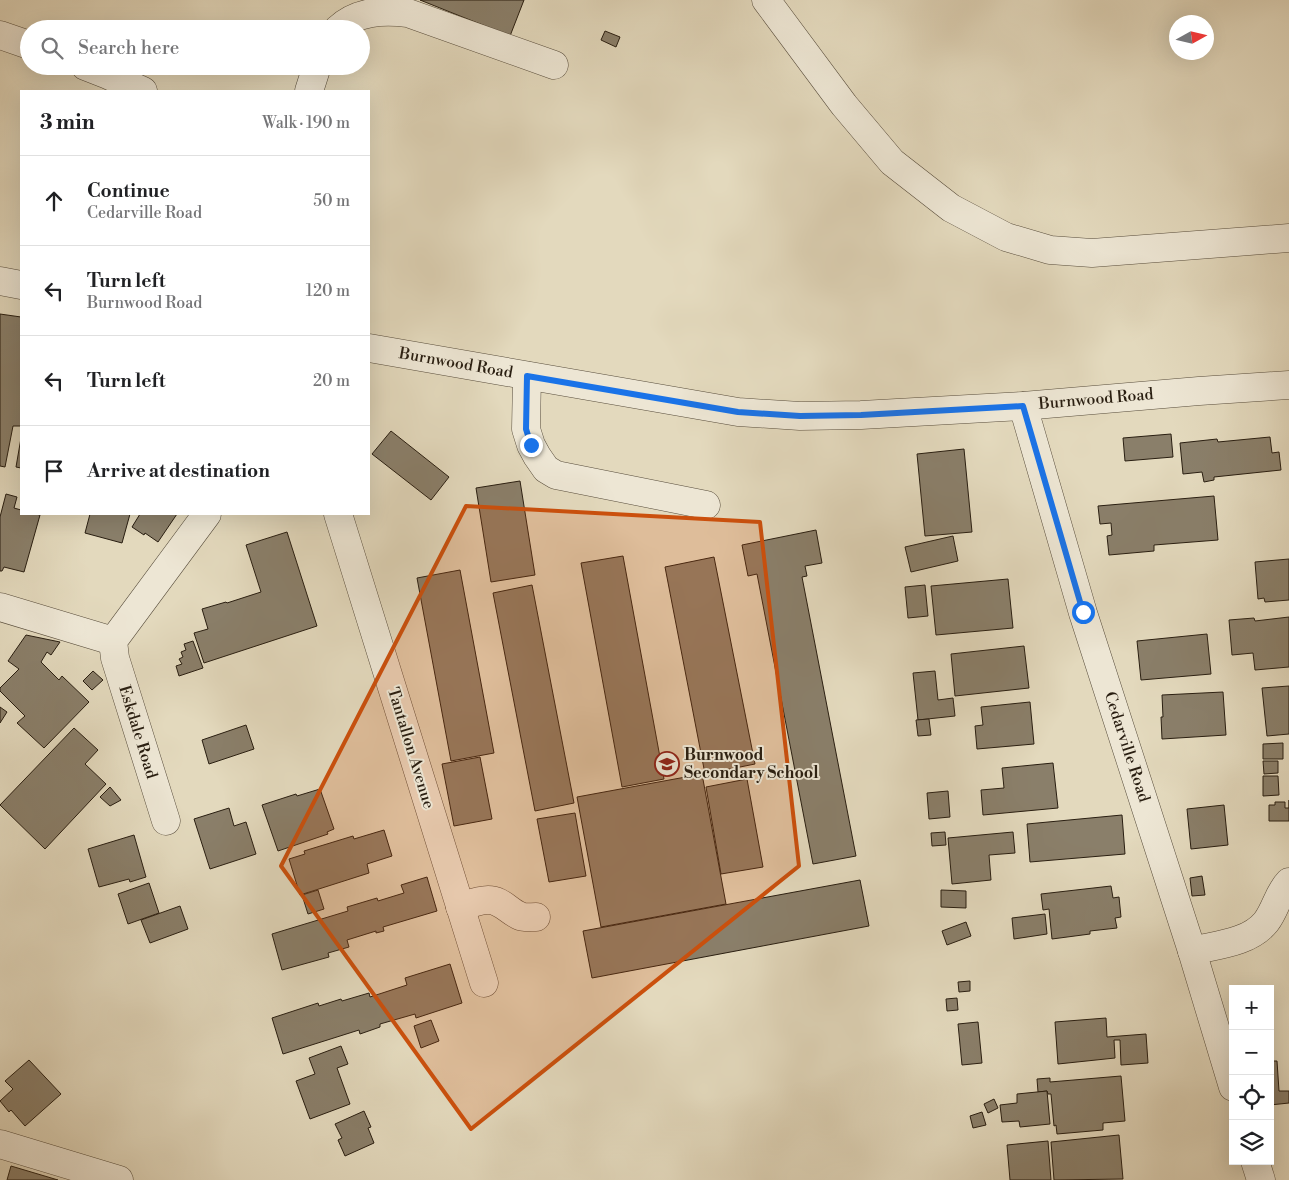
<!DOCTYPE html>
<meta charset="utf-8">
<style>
body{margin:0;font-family:"Libre Bodoni",serif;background:#f2f2f2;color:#202124}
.controls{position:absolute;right:15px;bottom:15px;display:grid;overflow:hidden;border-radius:0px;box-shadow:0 5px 20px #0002}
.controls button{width:45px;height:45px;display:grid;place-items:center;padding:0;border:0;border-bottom:1px solid #e0e0e0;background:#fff;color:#202124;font:25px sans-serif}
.compass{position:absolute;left:1169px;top:15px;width:45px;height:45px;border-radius:50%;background:#fff;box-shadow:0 5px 20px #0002;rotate:82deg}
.stop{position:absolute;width:15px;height:15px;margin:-11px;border:4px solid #1a73e8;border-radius:50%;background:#fff}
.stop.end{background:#1a73e8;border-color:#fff;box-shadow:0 1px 5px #0008}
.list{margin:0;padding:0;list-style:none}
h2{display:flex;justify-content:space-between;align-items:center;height:65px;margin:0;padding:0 20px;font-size:21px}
h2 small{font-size:16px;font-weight:400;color:#757577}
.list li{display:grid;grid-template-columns:32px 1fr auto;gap:15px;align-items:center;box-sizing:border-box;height:90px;padding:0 20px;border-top:1px solid #e0e0e0}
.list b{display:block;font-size:19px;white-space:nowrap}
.list p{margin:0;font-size:16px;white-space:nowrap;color:#757577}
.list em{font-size:16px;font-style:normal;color:#757577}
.icon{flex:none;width:28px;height:28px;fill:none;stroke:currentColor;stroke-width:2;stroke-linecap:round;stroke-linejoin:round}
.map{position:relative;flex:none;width:1289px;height:1180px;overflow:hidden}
.search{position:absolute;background:#fff;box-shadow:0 5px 20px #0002;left:20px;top:20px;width:350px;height:55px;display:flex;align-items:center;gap:12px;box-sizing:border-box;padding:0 18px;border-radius:28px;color:#757577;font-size:19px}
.panel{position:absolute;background:#fff;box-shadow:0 5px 20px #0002;left:20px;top:90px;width:350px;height:425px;border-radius:0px}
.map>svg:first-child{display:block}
.building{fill:#8a7f6a;stroke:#291e11}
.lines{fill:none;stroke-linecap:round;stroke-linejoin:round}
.minor-casing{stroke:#584d3c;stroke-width:29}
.minor{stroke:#ede6d4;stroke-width:28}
.route{stroke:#1a73e8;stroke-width:6}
.marked{fill:#cb500d;fill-opacity:0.2;stroke:#cb500d;stroke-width:4;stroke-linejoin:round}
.labels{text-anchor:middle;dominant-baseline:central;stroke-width:4;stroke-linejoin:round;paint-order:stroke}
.street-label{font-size:16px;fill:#291e11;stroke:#ede6d4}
.poi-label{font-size:16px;font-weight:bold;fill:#291e11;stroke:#ede6d4;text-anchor:start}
</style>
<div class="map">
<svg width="1289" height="1180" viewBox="0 0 1289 1180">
<rect width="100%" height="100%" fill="#e3d9bd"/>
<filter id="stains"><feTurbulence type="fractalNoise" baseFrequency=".004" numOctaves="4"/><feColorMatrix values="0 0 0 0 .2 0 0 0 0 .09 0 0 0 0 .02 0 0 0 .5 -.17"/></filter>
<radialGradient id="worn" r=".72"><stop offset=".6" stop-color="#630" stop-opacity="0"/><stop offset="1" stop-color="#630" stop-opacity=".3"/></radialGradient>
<g class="building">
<polygon points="420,0 524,0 510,36"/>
<polygon points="605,31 620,37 616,47 601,40"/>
<polygon points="0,314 21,317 21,426 13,426 5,467 0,466"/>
<polygon points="391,431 449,477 431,500 372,454"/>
<polygon points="1171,434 1173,457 1125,461 1123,438"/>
<polygon points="1270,437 1272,453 1279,452 1281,470 1214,477 1214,480 1204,482 1202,472 1183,474 1180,443 1217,439 1218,442"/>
<polygon points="21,438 21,468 16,467"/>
<polygon points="964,449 972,532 925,536 917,454"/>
<polygon points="520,481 535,575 491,582 476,488"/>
<polygon points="6,494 17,497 14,508 21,510 21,514 35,514 40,515 24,572 4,567 2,571 0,571 0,517"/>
<polygon points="1214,496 1218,540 1154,545 1154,551 1109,555 1107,536 1112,535 1111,523 1100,524 1098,506"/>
<polygon points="90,514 130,514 122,543 85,533"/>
<polygon points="140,514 177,514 158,542 145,533 144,535 132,527"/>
<polygon points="816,530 822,563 805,566 807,576 802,577 856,856 813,864 757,574 748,576 742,545"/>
<polygon points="287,532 317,626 204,663 194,633 208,629 202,609 226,602 227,603 261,592 246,545"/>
<polygon points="953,536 958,561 911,572 905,547"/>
<polygon points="623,556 664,779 622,787 581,563"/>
<polygon points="714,557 755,764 705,774 665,567"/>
<polygon points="1289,559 1289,600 1265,602 1264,598 1258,599 1255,562"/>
<polygon points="460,570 494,753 451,761 417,578"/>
<polygon points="1008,579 1013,628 936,635 931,586"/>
<polygon points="532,585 574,803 535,811 493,593"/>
<polygon points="925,585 928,616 908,618 905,587"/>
<polygon points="1289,617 1289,667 1255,670 1253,653 1232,655 1229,620 1254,618 1255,621"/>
<polygon points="1207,634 1211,674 1141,680 1137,641"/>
<polygon points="26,635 60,642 51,655 47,652 41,662 59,680 62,676 89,702 44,748 17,723 25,716 0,691 0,688 19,669 8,661"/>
<polygon points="193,641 203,668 179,676 176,666 182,664 179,659 183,657 181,652 186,650 184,644"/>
<polygon points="1024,646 1029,688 955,696 951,654"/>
<polygon points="93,671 103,680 92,690 83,681"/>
<polygon points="935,671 938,700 953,698 955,716 918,720 913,673"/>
<polygon points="1289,686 1289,734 1267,736 1262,688"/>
<polygon points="1223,692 1226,735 1162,739 1161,717 1163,717 1162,695"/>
<polygon points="1030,702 1034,744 977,749 975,726 983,725 981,707"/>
<polygon points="0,707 7,712 0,723"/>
<polygon points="929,719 931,735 918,736 916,720"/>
<polygon points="246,725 254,749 209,764 202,740"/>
<polygon points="74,728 98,750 85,764 106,784 45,849 0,805"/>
<polygon points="1283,743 1283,759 1263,759 1263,744"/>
<polygon points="480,757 492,819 454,826 442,764"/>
<polygon points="1263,761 1278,761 1278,773 1264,774"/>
<polygon points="1053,763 1058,808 983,815 981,790 1004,788 1002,768"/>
<polygon points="702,774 726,904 601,927 577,797"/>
<polygon points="1263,776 1278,776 1279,795 1263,796"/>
<polygon points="747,779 763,867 721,874 706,787"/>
<polygon points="110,787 121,800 110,806 100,797"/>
<polygon points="320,789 334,829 327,832 328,834 278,851 262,805 296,794 297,796"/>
<polygon points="948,791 950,817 929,819 927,793"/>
<polygon points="1289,800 1289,821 1269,821 1269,805 1275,805 1275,802 1285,802 1285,808 1289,808"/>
<polygon points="1224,805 1228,845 1191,849 1187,809"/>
<polygon points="229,808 234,826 246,822 256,854 210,869 194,819"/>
<polygon points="575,813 586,876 549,882 537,819"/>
<polygon points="1122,815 1125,854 1030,862 1027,824"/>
<polygon points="384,830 392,856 367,864 369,873 300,895 289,859 305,854 304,851 353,836 354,839"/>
<polygon points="945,832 946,845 932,846 931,833"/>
<polygon points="1013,832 1015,853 989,855 991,880 952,884 948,838"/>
<polygon points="134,835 146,877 130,882 129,879 99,887 88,849"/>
<polygon points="1202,876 1205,895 1192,896 1190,878"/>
<polygon points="427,877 437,911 383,927 384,931 376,933 376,931 347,940 349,947 328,953 329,957 282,970 272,934 348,911 347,907 377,898 378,901 404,893 401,885"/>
<polygon points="860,880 869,926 592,978 583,931"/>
<polygon points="149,883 159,913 128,924 118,894"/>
<polygon points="1111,886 1113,898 1119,897 1121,917 1115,918 1117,928 1090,931 1090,934 1052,939 1049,909 1043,910 1041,894"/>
<polygon points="318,890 324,909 308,914 302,895"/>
<polygon points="941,890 966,891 966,908 941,907"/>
<polygon points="180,906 188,929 150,943 141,920"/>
<polygon points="1045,914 1047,934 1014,939 1012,918"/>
<polygon points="966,922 971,936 947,945 942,931"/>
<polygon points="450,964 462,1003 416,1018 415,1014 380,1024 380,1027 360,1034 359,1030 283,1054 272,1018 318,1003 319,1006 341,999 342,1001 369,993 370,997 407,985 405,978"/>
<polygon points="970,981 970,991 959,992 958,982"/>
<polygon points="957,998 958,1010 947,1011 946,999"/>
<polygon points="1106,1018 1107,1037 1146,1034 1148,1063 1121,1065 1120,1040 1114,1040 1115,1058 1058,1064 1055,1022"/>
<polygon points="431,1020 439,1041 421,1048 414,1026"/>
<polygon points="978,1022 982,1063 962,1065 958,1024"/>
<polygon points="341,1046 348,1064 337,1068 350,1104 310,1119 296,1081 315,1074 309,1058"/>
<polygon points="29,1060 61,1094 25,1126 11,1110 9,1112 0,1101 13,1089 5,1081"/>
<polygon points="1270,1061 1277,1061 1279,1091 1289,1091 1289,1103 1270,1105"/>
<polygon points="1121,1076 1125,1121 1103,1123 1103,1130 1057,1134 1056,1125 1054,1126 1051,1094 1048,1094 1047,1091 1038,1092 1037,1079 1050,1078 1050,1082"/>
<polygon points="1047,1091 1050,1124 1020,1127 1019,1121 1002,1122 1000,1105 1017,1103 1017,1094"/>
<polygon points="994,1099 998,1108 988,1113 984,1104"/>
<polygon points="364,1111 371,1127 368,1128 374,1143 345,1156 338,1140 342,1138 335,1124"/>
<polygon points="982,1112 986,1125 973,1128 970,1116"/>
<polygon points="1119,1135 1123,1179 1054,1180 1051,1142"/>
<polygon points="1048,1141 1051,1180 1010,1180 1007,1145"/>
<polygon points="11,1166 58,1180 7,1180"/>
</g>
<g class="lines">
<defs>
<g id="minor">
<polyline points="766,0 844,105 892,162 951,208 1006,237 1050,250 1092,253 1289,238"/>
<path d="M 338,29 C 357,11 383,10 408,13 L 554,65"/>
<polyline points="0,35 29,45"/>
<polyline points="85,66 108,75 143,91"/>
<polyline points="309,91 317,66"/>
<polyline points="0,281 21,285"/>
<polyline points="369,348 738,412 800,416 861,415 1023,406 1199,391 1289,385"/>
<polyline points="527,376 526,429 531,445 537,456 546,469 556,475 706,505"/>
<polyline points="1023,406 1083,613 1192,951 1233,1087"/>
<polyline points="338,514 484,983"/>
<polyline points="0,607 113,641"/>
<polyline points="166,821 115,658 113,641 207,514"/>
<path d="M 460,907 C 469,904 479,900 488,900 C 502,900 508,911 520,916 C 524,918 530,917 536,917"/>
<path d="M 1192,951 C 1216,945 1249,943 1266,922 C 1276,909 1278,893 1289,882"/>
<polyline points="0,1144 119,1180"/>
<polyline points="1255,1161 1261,1180"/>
</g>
</defs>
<use href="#minor" class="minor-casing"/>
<use href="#minor" class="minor"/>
</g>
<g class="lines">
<polyline class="route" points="531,445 526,429 527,376 738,412 800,416 861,415 1023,406 1083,612"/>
</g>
<path class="marked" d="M 466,506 L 760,522 L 799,866 L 471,1129 L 281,866 Z"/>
<defs>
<symbol id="school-ring" viewBox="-11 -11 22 22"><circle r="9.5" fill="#ede6d4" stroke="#8f2418" stroke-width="1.5"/><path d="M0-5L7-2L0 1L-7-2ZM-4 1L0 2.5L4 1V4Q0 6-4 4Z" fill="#8f2418"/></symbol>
</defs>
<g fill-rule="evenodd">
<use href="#school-ring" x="653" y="750" width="28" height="28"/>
</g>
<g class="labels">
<g class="street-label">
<text transform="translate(456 363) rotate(10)">Burnwood Road</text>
<text transform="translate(1096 399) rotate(-5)">Burnwood Road</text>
<text transform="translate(138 732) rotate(73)">Eskdale Road</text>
<text transform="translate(1127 747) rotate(72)">Cedarville Road</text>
<text transform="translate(411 748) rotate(73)">Tantallon Avenue</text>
</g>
<g class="poi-label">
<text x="684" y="755">Burnwood<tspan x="684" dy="18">Secondary School</tspan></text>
</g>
</g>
<rect width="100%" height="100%" filter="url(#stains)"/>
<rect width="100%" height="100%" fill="url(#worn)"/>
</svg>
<div class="controls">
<button>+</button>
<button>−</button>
<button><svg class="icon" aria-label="locate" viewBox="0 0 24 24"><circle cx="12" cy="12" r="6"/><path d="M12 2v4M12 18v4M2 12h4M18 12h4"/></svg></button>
<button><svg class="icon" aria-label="layers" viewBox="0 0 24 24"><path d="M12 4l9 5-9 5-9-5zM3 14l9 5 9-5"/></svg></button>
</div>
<svg class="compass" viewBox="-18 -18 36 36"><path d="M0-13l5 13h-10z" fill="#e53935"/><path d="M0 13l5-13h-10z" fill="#757577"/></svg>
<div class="stop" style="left:1083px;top:612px"></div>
<div class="stop end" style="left:531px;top:445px"></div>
<div class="search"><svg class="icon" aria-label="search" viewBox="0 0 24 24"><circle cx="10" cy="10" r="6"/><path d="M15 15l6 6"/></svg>Search here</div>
<section class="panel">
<h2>3 min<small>Walk · 190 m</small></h2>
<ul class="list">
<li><svg class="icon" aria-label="ahead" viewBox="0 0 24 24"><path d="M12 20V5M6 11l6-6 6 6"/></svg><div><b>Continue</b><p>Cedarville Road</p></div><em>50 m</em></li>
<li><svg class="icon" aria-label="left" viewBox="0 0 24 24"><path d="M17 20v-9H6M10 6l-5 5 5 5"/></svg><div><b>Turn left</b><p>Burnwood Road</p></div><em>120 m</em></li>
<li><svg class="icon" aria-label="left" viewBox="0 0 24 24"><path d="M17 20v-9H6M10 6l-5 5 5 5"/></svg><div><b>Turn left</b></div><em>20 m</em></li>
<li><svg class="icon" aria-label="arrive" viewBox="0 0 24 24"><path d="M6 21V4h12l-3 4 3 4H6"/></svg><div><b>Arrive at destination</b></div></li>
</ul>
</section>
</div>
